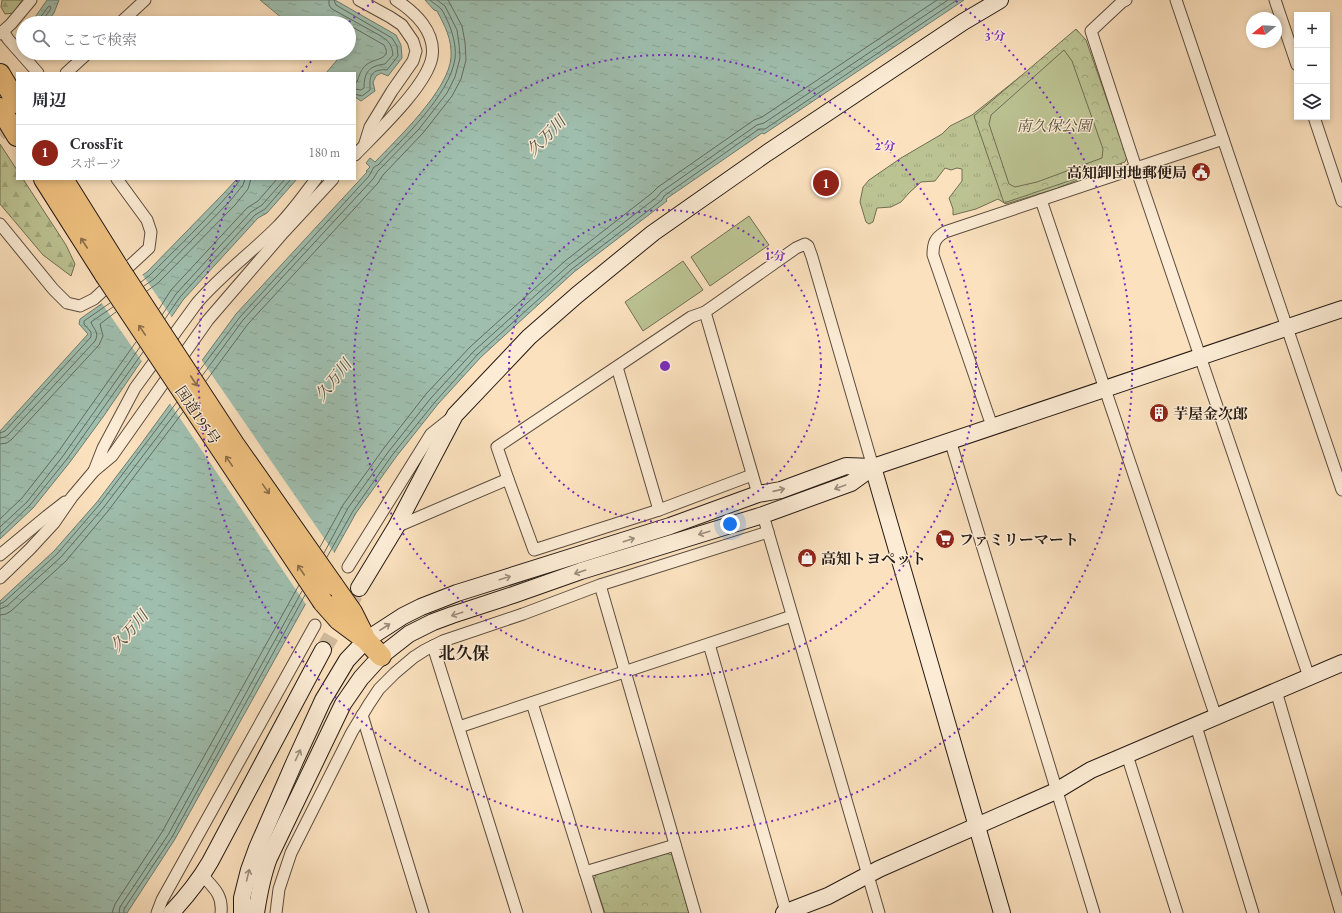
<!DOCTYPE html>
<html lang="ja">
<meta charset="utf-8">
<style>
body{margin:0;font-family:"EB Garamond","Noto Serif JP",serif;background:#f2f2f3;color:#2b2b33}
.controls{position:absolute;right:12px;top:12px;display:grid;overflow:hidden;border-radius:0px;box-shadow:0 2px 6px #0003}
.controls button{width:36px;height:36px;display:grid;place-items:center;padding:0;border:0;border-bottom:1px solid #e1e1e2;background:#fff;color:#2b2b33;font:20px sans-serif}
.compass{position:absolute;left:1246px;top:12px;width:36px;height:36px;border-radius:50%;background:#fff;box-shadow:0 2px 6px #0003;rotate:252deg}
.you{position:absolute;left:730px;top:524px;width:14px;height:14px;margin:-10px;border:3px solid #fff;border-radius:50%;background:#1a73e8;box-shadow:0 0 0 6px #1a73e833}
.badge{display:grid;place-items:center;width:26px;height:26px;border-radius:50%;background:#8f2418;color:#fff;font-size:13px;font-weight:700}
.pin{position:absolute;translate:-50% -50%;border:2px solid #fff;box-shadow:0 1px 4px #0006}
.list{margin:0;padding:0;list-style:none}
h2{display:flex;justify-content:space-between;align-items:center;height:52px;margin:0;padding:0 16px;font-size:17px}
h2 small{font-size:13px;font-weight:400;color:#7c7c81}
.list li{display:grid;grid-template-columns:26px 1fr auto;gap:12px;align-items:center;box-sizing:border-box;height:56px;padding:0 16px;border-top:1px solid #e1e1e2}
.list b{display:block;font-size:15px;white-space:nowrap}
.list p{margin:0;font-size:13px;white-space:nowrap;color:#7c7c81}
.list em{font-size:13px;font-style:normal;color:#7c7c81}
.icon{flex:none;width:22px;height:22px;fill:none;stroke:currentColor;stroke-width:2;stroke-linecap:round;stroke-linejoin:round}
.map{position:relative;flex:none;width:1342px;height:913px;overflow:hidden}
.search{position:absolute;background:#fff;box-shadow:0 2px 6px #0003;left:16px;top:16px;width:340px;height:44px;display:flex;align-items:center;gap:10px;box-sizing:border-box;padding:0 14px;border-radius:22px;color:#7c7c81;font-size:15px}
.panel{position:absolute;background:#fff;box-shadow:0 2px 6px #0003;left:16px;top:72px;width:340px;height:108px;border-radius:0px}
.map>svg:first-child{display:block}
.grass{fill:url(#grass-tufts);stroke:#706e53}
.forest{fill:url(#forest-firs);stroke:#706e53}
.park{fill:url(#park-crowns);stroke:#706e53}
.pitch{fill:#bcc393;stroke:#706e53}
.water{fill:url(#water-ripples);stroke:#6e7c70}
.pier{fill:#fbe1be}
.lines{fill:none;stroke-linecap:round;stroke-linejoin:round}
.shore{stroke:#626c60;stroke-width:1}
.street-tunnel{stroke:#d0b99c;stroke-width:11;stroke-dasharray:11 5.5;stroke-linecap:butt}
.secondary-tunnel{stroke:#d0b99c;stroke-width:16;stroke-dasharray:16 8;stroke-linecap:butt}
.street-casing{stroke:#5a4c3e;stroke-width:13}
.secondary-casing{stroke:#251a13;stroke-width:18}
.highway-casing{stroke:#251a13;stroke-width:22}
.street{stroke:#fcecd5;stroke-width:11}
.secondary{stroke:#fcecd5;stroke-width:16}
.highway{stroke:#eec07f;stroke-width:20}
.highway-bridge-casing{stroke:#251a13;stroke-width:22;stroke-linecap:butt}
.highway-bridge{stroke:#eec07f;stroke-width:20}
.oneway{stroke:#8a6d49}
.oneway2{stroke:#9b8e7e}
.ring{fill:none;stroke:#7b2cbf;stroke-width:2;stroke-dasharray:2 4}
.labels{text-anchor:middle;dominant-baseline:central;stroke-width:3;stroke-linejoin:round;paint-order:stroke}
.park-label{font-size:15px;font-style:italic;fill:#524d39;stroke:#fcecd5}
.poi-label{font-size:15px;font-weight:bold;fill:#251a13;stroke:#fcecd5;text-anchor:start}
.street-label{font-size:15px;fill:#251a13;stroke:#fcecd5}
.water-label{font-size:16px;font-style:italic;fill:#505349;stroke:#fcecd5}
.quarter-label{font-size:17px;font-weight:bold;fill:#251a13;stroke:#fcecd5}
.centre{fill:#7b2cbf;stroke:#fcecd5;stroke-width:2}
.ring-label{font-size:12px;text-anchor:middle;font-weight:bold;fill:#7b2cbf;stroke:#fcecd5;stroke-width:3;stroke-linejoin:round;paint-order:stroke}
</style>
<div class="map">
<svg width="1342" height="913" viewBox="0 0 1342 913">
<defs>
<pattern id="grass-tufts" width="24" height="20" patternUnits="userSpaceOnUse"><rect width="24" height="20" fill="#bcc393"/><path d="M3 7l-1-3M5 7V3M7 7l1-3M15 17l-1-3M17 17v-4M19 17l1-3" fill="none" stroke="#a1a77e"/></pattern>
<pattern id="forest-firs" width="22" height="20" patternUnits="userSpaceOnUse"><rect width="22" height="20" fill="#bcc393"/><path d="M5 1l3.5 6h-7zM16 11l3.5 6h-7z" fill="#a1a77e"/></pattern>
<pattern id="park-crowns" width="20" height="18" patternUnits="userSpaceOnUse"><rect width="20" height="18" fill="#bcc393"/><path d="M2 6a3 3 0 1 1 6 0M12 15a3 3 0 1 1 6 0" fill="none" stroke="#a1a77e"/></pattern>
<pattern id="water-ripples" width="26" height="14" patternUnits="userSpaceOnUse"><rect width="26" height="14" fill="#9fbeae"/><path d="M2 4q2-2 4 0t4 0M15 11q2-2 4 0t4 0" fill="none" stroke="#89a395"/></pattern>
</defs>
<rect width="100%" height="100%" fill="#fbe1be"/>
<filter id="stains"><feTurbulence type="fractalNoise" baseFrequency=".005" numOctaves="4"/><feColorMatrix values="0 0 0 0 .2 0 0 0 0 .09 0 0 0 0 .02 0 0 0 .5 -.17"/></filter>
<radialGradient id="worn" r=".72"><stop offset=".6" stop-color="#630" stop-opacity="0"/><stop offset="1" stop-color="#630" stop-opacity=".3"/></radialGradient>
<polygon class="grass" points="1021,76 1123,160 1121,165 1082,178 1058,188 1006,204 998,199 976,209 953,215 953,209 949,198 962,181 962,169 957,168 951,170 945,168 935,181 921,182 909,193 901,202 891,207 877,208 873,222 869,224 866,222 860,202 863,187 869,180 901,158 942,134 950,126 972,115"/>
<g class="forest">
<polygon points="2,0 22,0 14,13 5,14 1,7"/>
<polygon points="0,144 17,170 17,179 23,179 66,245 75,264 71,276 43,255 0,204"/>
</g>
<g class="park">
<polygon points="1076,29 1086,40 1127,157 1125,162 1004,203 974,116"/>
<polygon points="665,853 672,855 689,913 605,913 594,880 596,874"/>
</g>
<g class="pitch">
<polygon points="1064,50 1072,61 1103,149 1102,158 1037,182 1015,187 1009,184 989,124 991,115"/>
<polygon points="749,216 769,245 710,286 691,257"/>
<polygon points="683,261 703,290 643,331 625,302"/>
</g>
<g class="water">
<polygon points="47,0 59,0 54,13 46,23 31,23"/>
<polygon points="260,0 335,0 396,35 401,45 402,58 388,76 381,73 376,76 373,82 375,91 361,101 355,97 355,73 326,73 338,59 329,53 349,53 349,23 288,23"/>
<path d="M 425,0 L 964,0 L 764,134 L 762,133 L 666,199 L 667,201 L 574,272 L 481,357 L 438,404 L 396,457 L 356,513 L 175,839 L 127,913 L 0,913 L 0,601 L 54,551 L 97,502 L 138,448 L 236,314 L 367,172 L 366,171 L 370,167 L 366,163 L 370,158 L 375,162 C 397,139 449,90 451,57 C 452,39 445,26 437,11 L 434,10 Z"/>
<polygon points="237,179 297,179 267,213 258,218 183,300 103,417 70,462 33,508 0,539 0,431 88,334 79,324 80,319 147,272 223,194"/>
</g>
<g class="pier">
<polygon points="142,274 173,319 143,363 101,302"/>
<polygon points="201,359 335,554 307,606 169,402"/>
</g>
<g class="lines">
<g class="shore">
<path d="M 329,0 L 329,5 L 332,9 L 381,36 C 389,41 392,45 393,55 L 385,64 C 369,66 364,72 364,88 L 361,90 L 355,89"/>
<path d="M 334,0 L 336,5 L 392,38 L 397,46 L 398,56 L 387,70 C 385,70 383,69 381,70 C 368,71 370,82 370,90 L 362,96 L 355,94"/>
<path d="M 36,23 L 48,7 L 50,6 L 51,8 C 49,13 43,17 43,23"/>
<path d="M 349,25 L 384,45 C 393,60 374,58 366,65 C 361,69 359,76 357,82 L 355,83"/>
<path d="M 141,282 L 150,275 C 163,262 238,189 240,179"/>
<polyline points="144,286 154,279 230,201 243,185 245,179"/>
<polyline points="147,291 158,283 235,205 248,189 251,179"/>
<polyline points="159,309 171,290 247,208 258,201 277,179"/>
<polyline points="162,315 176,294 251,212 262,205 285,179"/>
<polyline points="165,319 180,297 255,215 265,209 291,179"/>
<path d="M 199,371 L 240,317 L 369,176 L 374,167 L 378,165 C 403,138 449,96 455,59 C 457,42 450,24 442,10 C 439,6 434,4 430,0"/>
<polyline points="202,376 243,320 373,179 378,171 419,129 447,93 455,77 460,58 459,44 457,30 445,6 437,0"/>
<polyline points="206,381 248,324 378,183 383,175 423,133 452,96 461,79 466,60 465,42 462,26 448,0"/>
<polyline points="0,433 5,431 91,337 91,332 84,324 84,321 110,303"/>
<path d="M 0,438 L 5,437 L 8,435 L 95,341 C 100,332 93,329 91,322 L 113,307"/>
<polyline points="0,444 7,443 12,439 99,345 103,336 100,324 116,312"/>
<polyline points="0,519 22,498 58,452 136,342"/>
<polyline points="0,527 27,502 63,456 140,347"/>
<polyline points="0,534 30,505 67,459 143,352"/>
<polyline points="320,547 343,505 384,448 426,394 470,347 565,261 652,193 658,187 754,120 762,117 937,0"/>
<polyline points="324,553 348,508 389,451 431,398 474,351 569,265 657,197 661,192 757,125 764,123 948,0"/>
<polyline points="327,557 353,511 393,454 435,402 478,354 572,269 662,200 664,196 759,129 765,129 957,0"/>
<polyline points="0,604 4,602 57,554 100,504 177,402"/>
<polyline points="0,609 7,606 61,557 104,507 180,407"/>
<polyline points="0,615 6,614 11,611 66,561 108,511 183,412"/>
<polyline points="112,913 115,904 162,832 299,585"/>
<polyline points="119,913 120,907 168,835 302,591"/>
<polyline points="124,913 124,909 172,837 305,595"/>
</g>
<polyline class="street-tunnel" points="0,135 14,124"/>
<polyline class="secondary-tunnel" points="323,650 359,588"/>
<defs>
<g id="street">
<polyline points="359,0 390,17 402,25 413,41 416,51 413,61 392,91 370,127 365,143"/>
<polyline points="1126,0 1122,2 1091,31 1136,168 1309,677"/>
<polyline points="1176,0 1342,490"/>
<polyline points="1275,0 1297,65"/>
<polyline points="120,23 145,0"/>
<polyline points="3,31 8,39 38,73"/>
<polyline points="0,34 11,24 31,0"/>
<polyline points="66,73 88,53"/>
<polyline points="1314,117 1342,201"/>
<path d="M 355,155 C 376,133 427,86 432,57 C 436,32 415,12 396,0"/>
<polyline points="1041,200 1216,717"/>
<polyline points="0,224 53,289 67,303 80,306 94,299 149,248 151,232 147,220 117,179"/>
<polyline points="705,312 758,494"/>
<polyline points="617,367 659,510"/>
<path d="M 992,426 L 933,255 C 933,243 935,238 945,232 L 1223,139"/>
<polyline points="950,440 1094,913"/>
<path d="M 94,471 L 103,448 L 135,388 L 197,303 C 221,275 251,253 277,227 C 292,212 303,196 316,179"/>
<polyline points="752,475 659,510 534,550 508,479 497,447 691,317 705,312 796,248 805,244 808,246 812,257 873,467"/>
<polyline points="763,515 879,913"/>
<polyline points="396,527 508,479"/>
<polyline points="0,555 47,516 65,502"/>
<polyline points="348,567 431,434 451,418"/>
<polyline points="0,578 30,549 54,523 72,497 94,471 112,456 208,320 283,233 333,179"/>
<polyline points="600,585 695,913"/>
<polyline points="709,644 786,912"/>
<polyline points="433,646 517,913"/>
<polyline points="1276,691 1341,913"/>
<polyline points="532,703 598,913"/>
<polyline points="362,715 423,913"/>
<polyline points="1196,726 1253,913"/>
<polyline points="459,727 792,616"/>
<polyline points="1127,755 1177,913"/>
<polyline points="585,872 675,845"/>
<path d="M 202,875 C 214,888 223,895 221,913"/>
<polyline points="157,913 162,900 315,625"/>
<polyline points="276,913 279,889 291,853 352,732 369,704 379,689 395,673 414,657 425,650 443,641 523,614 600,585 768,532"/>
</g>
<g id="secondary">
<polyline points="873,467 1002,913"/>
<polyline points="359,588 396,527 455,415 529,337 577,295 653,233 767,153 963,22 1000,0"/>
<path d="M 171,913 C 186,897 199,881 210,862 L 323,650"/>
<polyline points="242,913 242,898 249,870 257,848 295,761 323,700 347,660 366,640 403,616 421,607 457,593 670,526 758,494 781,490 846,466 873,467"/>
<path d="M 256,913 C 259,894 262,876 269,858 L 343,704 L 361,678 L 381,656 L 409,634 L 433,622 L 452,615 L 513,595 L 581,571 L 763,515 L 851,483 L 873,467 L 1342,309"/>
<polyline points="784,913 828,896 879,869 1056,791 1091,770 1342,663"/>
</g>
<g id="highway">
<polyline points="0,74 17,103"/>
<polyline points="0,108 17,136"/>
<polyline points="44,179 105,275"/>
<polyline points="63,179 118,267"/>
<polyline points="333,585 352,612 364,636"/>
<polyline points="323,602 339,620 366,640 381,656"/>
</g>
</defs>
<use href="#street" class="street-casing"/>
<use href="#secondary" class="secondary-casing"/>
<use href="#highway" class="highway-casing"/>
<use href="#street" class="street"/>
<use href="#secondary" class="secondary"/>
<use href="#highway" class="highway"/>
<defs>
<g id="highway-bridge">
<polyline points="118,267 234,444 333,585"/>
<polyline points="105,275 323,602"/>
</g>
</defs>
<use href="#highway-bridge" class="highway-bridge-casing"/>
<use href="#highway-bridge" class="highway-bridge"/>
</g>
<defs><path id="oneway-shaft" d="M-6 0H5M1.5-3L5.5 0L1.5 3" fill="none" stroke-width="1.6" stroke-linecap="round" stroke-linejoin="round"/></defs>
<g class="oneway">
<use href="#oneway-shaft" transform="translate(84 243) rotate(-123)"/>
<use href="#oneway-shaft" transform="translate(142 330) rotate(-124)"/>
<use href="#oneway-shaft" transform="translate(194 381) rotate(57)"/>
<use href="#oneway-shaft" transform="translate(229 461) rotate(-124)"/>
<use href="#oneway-shaft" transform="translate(266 489) rotate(55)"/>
<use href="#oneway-shaft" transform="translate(301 570) rotate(-124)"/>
</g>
<g class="oneway2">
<use href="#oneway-shaft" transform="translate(840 487) rotate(160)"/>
<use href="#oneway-shaft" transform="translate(779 490) rotate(-13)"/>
<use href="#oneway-shaft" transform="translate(704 533) rotate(163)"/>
<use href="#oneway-shaft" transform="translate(629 540) rotate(-18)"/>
<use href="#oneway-shaft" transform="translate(580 572) rotate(161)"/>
<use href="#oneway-shaft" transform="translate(505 578) rotate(-17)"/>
<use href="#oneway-shaft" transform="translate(457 614) rotate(162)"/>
<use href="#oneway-shaft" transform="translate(385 627) rotate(-33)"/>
<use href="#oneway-shaft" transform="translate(298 755) rotate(-65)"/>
<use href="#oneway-shaft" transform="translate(248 875) rotate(-76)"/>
</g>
<g class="ring">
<circle cx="665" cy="366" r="156"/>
<circle cx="665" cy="366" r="311"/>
<path d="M302 72A467 467 0 0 1 318 54M349 22A467 467 0 0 1 374 1M956 1A467 467 0 1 1 237 180"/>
</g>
<defs>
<symbol id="civic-disc" viewBox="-11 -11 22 22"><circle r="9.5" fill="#8f2418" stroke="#fcecd5"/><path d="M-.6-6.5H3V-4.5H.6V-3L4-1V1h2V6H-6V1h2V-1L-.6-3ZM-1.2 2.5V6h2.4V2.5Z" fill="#fff"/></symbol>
<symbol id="building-disc" viewBox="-11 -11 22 22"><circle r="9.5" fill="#8f2418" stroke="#fcecd5"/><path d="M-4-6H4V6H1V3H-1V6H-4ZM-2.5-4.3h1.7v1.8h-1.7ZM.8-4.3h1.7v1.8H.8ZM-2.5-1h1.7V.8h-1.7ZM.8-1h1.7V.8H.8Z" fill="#fff"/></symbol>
<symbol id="supermarket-disc" viewBox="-11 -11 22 22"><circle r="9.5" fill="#8f2418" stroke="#fcecd5"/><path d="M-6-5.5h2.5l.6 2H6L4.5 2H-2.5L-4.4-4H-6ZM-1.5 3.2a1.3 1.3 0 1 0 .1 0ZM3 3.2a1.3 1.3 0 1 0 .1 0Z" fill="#fff"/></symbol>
<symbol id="shop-disc" viewBox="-11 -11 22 22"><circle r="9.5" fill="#8f2418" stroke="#fcecd5"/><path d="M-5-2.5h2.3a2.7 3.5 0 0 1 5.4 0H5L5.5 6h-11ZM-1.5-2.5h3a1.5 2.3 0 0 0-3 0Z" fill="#fff"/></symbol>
</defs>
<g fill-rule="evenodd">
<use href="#civic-disc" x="1190" y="161" width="22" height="22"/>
<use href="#building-disc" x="1148" y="402" width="22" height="22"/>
<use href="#supermarket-disc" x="934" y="528" width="22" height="22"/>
<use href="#shop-disc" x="796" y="547" width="22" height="22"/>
</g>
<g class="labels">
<g class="park-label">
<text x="1054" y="125">南久保公園</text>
</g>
<g class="poi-label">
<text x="1187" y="172" text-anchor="end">高知卸団地郵便局</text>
<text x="1173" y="413">芋屋金次郎</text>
<text x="959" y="539">ファミリーマート</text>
<text x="821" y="558">高知トヨペット</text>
</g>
<g class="street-label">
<text transform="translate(198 415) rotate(56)">国道195号</text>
</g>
<g class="water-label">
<text transform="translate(546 136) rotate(-46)">久万川</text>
<text transform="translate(333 380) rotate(-51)">久万川</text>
<text transform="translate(129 631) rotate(-49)">久万川</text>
</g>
<g class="quarter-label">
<text x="464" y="653">北久保</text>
</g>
</g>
<circle cx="665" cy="366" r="6" class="centre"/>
<g class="ring-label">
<text x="995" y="40">3 分</text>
<text x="885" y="150">2 分</text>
<text x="775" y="260">1 分</text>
</g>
<rect width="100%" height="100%" filter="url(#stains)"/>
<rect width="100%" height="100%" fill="url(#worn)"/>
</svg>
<div class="controls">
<button>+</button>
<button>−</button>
<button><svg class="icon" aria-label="layers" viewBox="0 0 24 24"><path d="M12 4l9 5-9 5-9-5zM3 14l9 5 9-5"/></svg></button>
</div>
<svg class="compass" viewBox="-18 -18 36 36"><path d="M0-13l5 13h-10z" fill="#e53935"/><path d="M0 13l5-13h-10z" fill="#7c7c81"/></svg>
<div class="you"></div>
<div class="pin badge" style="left:826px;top:183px">1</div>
<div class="search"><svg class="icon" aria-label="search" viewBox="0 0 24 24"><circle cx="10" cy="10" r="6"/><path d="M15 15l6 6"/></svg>ここで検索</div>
<section class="panel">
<h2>周辺<small></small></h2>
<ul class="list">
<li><span class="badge">1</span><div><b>CrossFit</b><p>スポーツ</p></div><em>180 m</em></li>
</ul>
</section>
</div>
